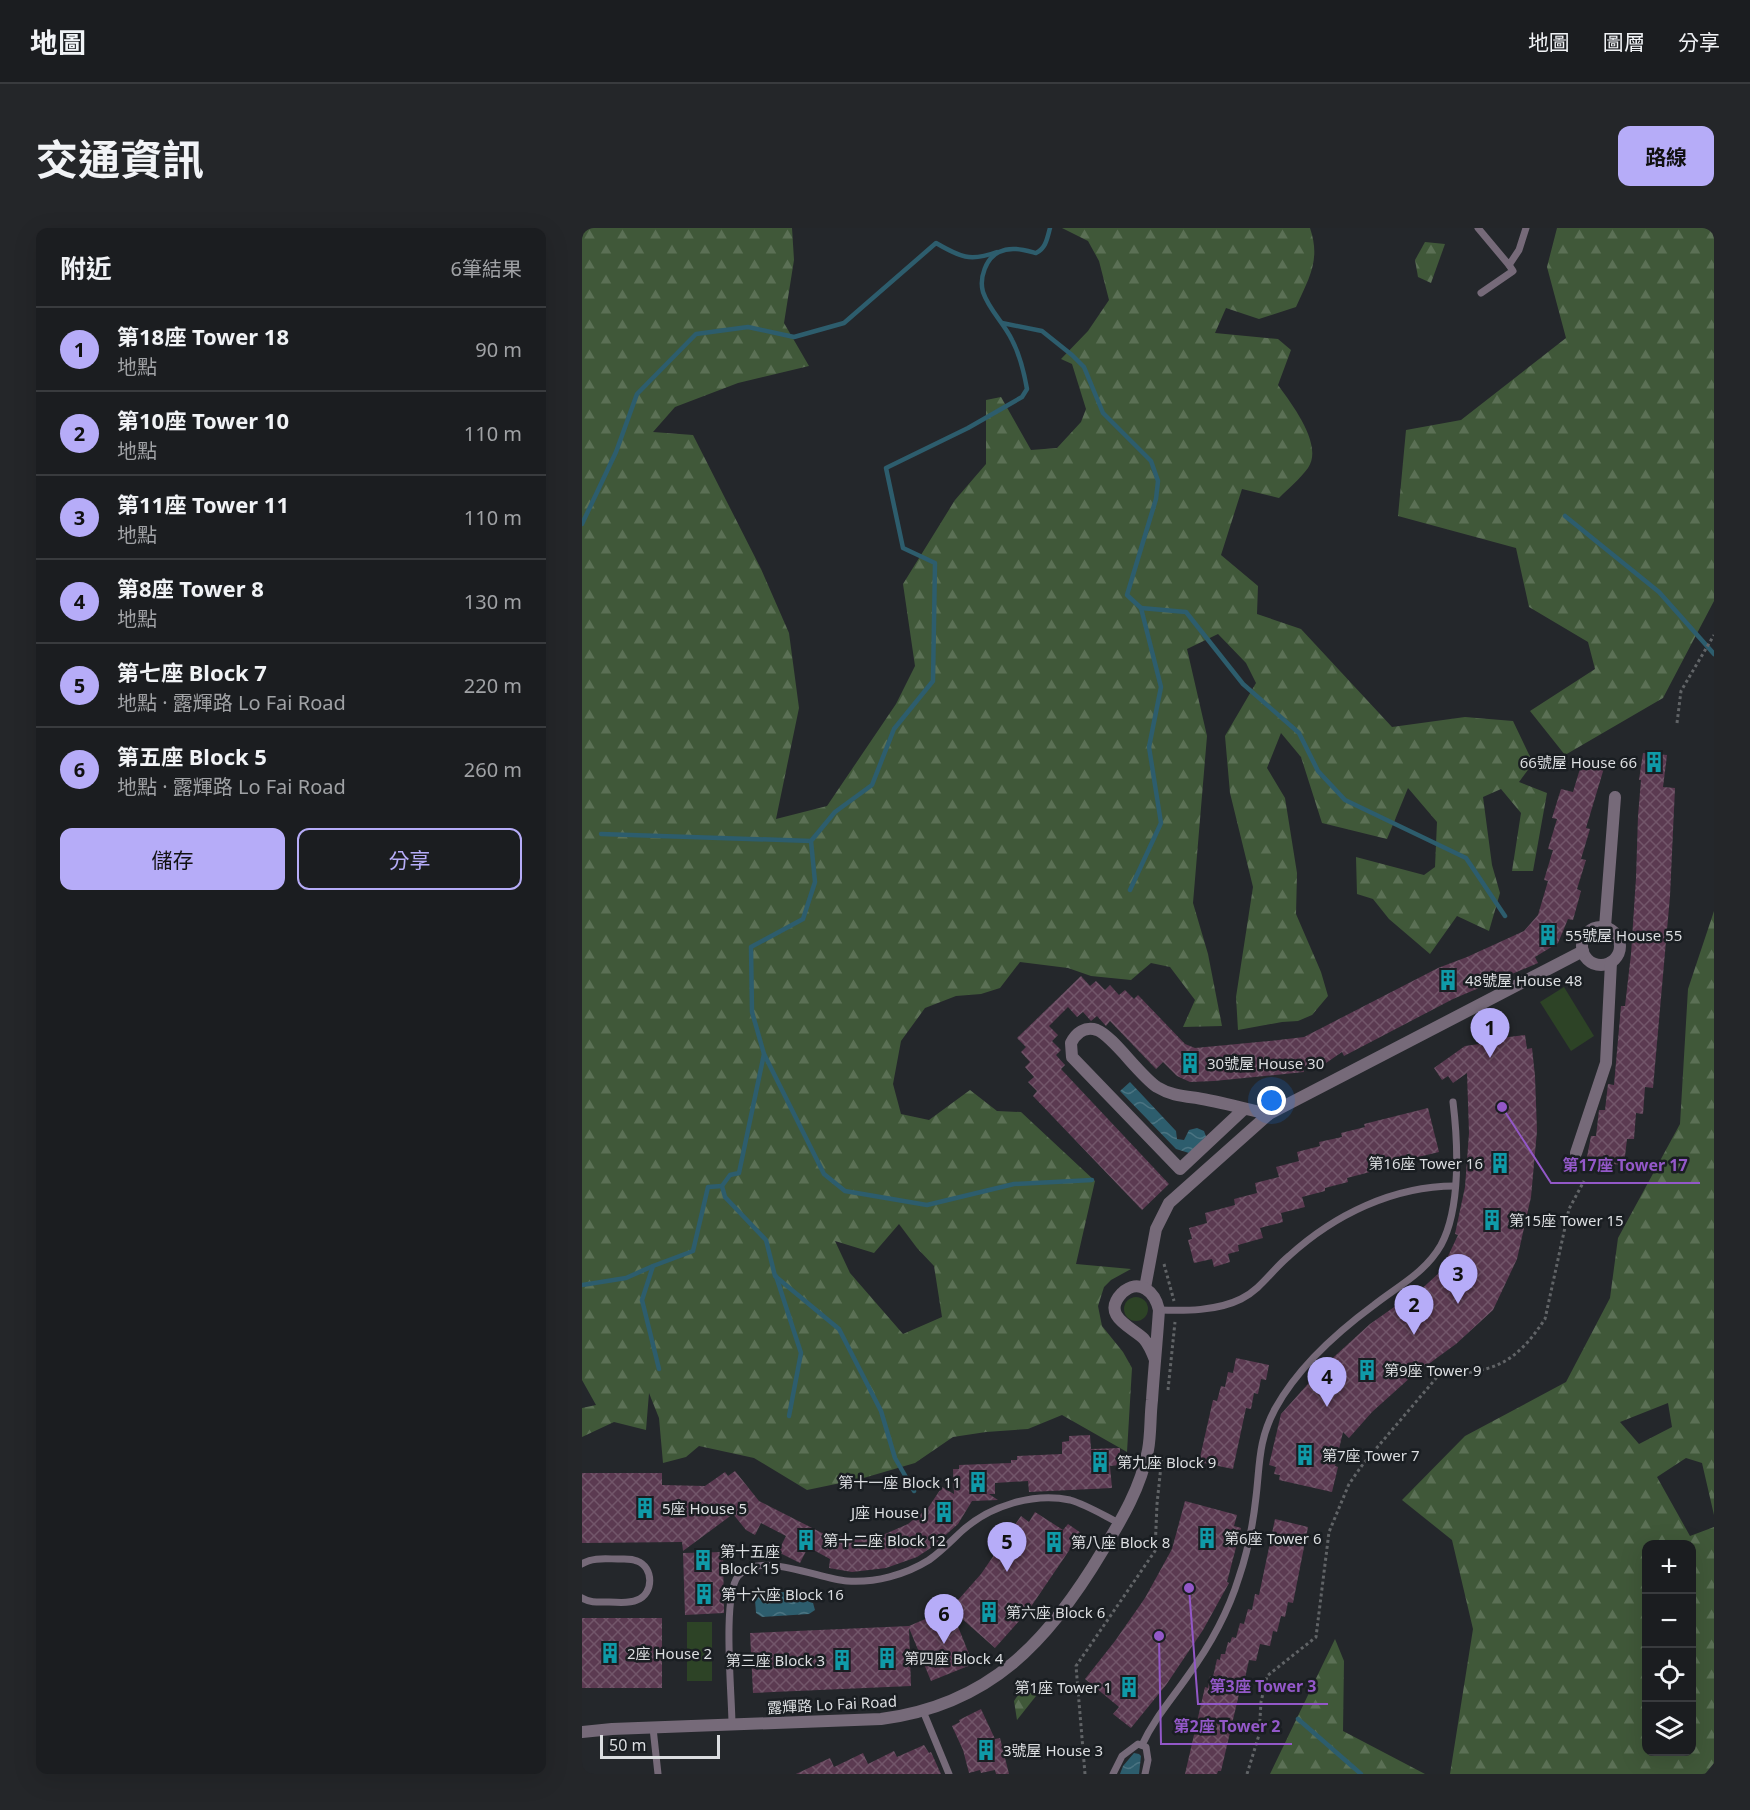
<!DOCTYPE html>
<html lang="zh-TW">
<meta charset="utf-8">
<style>
body{margin:0;font-family:"Noto Sans","Noto Sans TC",sans-serif;background:#242629;color:#f1f3f6}
.controls{position:absolute;right:18px;bottom:18px;display:grid;overflow:hidden;border-radius:12px;box-shadow:0 6px 24px #0002}
.controls button{width:54px;height:54px;display:grid;place-items:center;padding:0;border:0;border-bottom:2px solid #393b3e;background:#1b1d20;color:#f1f3f6;font:30px sans-serif}
.scale{position:absolute;left:18px;bottom:15px;width:120px;box-sizing:border-box;padding-left:6px;border:3px solid #dcdee1;border-top:0;font-size:16px;line-height:21px;white-space:nowrap;color:#dcdee1;-webkit-text-stroke:4px #1a1e22;paint-order:stroke}
.you{position:absolute;left:690px;top:873px;width:21px;height:21px;margin:-15px;border:4px solid #fff;border-radius:50%;background:#1a73e8;box-shadow:0 0 0 9px #1a73e833}
.badge{display:grid;place-items:center;width:39px;height:39px;border-radius:50%;background:#b6acf8;color:#111;font-size:20px;font-weight:700}
.pin{position:absolute;translate:-50% -50px;filter:drop-shadow(0 2px 3px #0008)}
.pin::after{content:'';position:absolute;top:32px;width:21px;height:18px;background:inherit;clip-path:polygon(0 0,100% 0,50% 100%)}
.list{margin:0;padding:0;list-style:none}
h2{display:flex;justify-content:space-between;align-items:center;height:78px;margin:0;padding:0 24px;font-size:26px}
h2 small{font-size:20px;font-weight:400;color:#a0a2a5}
.list li{display:grid;grid-template-columns:39px 1fr auto;gap:18px;align-items:center;box-sizing:border-box;height:84px;padding:0 24px;border-top:2px solid #393b3e}
.list b{display:block;font-size:22px;white-space:nowrap}
.list p{margin:0;font-size:20px;white-space:nowrap;color:#a0a2a5}
.list em{font-size:20px;font-style:normal;color:#a0a2a5}
.actions{display:flex;gap:12px;padding:18px 24px}
.actions a{flex:1;padding:14px 0;border:2px solid #b6acf8;border-radius:12px;text-align:center;font-size:21px;color:#b6acf8}
.actions .main{background:#b6acf8;color:#111}
.icon{flex:none;width:33px;height:33px;fill:none;stroke:currentColor;stroke-width:2;stroke-linecap:round;stroke-linejoin:round}
.map{position:relative;flex:none;width:1132px;height:1546px;overflow:hidden;border-radius:12px}
header{display:flex;align-items:center;gap:36px;box-sizing:border-box;height:84px;padding:0 30px;background:#1b1d20;border-bottom:2px solid #393b3e}
header strong{font-size:28px}
nav{display:flex;gap:33px;margin-inline-start:auto;font-size:21px}
.intro{display:flex;align-items:center;justify-content:space-between;box-sizing:border-box;height:144px;padding:0 36px}
h1{margin:0;font-size:42px}
.button{padding:15px 27px;border-radius:12px;background:#b6acf8;color:#111;font-size:21px;font-weight:700}
main{display:flex;gap:36px;padding:0 36px}
aside{flex:1;background:#1b1d20;border-radius:12px;box-shadow:0 6px 24px #0002}
.map>svg:first-child{display:block}
.green{fill:#2d4326}
.forest{fill:url(#forest-firs);fill-rule:evenodd}
.water{fill:url(#water-waves)}
.lines{fill:none;stroke-linecap:round;stroke-linejoin:round}
.stream{stroke:#2d5d6d;stroke-width:4.5}
.building{fill:url(#building-cross-hatch)}
.path{stroke:#616467;stroke-width:3;stroke-dasharray:3 3;stroke-linecap:butt}
.service{stroke:#766a79;stroke-width:7}
.minor{stroke:#766a79;stroke-width:12}
.labels{text-anchor:middle;dominant-baseline:central;stroke-width:5;stroke-linejoin:round;paint-order:stroke}
.poi-label{font-size:15px;fill:#dcdee1;stroke:#1a1e22;text-anchor:start}
.street-label{font-size:15px;fill:#dcdee1;stroke:#1a1e22}
.leader{fill:none;stroke:#9358c8;stroke-width:2}
.callout-dot{fill:#9358c8;stroke:#1a1e22;stroke-width:2}
.callout-label{font-size:16px;text-anchor:middle;font-weight:bold;fill:#9358c8;stroke:#1a1e22;stroke-width:5;stroke-linejoin:round;paint-order:stroke}
</style>
<header>
<strong>地圖</strong>
<nav><a>地圖</a><a>圖層</a><a>分享</a></nav>
</header>
<div class="intro"><h1>交通資訊</h1><a class="button">路線</a></div>
<main>
<aside>
<h2>附近<small>6筆結果</small></h2>
<ul class="list">
<li><span class="badge">1</span><div><b>第18座 Tower 18</b><p>地點</p></div><em>90 m</em></li>
<li><span class="badge">2</span><div><b>第10座 Tower 10</b><p>地點</p></div><em>110 m</em></li>
<li><span class="badge">3</span><div><b>第11座 Tower 11</b><p>地點</p></div><em>110 m</em></li>
<li><span class="badge">4</span><div><b>第8座 Tower 8</b><p>地點</p></div><em>130 m</em></li>
<li><span class="badge">5</span><div><b>第七座 Block 7</b><p>地點 · 露輝路 Lo Fai Road</p></div><em>220 m</em></li>
<li><span class="badge">6</span><div><b>第五座 Block 5</b><p>地點 · 露輝路 Lo Fai Road</p></div><em>260 m</em></li>
</ul>
<div class="actions"><a class="main">儲存</a><a>分享</a></div>
</aside>
<div class="map">
<svg width="1132" height="1546" viewBox="0 0 1132 1546">
<defs>
<pattern id="forest-firs" width="22" height="20" patternUnits="userSpaceOnUse" patternTransform="scale(1.5)"><rect width="22" height="20" fill="#405839"/><path d="M5 1l3.5 6h-7zM16 11l3.5 6h-7z" fill="#5b7055"/></pattern>
<pattern id="water-waves" width="16" height="10" patternUnits="userSpaceOnUse" patternTransform="scale(1.5)"><rect width="16" height="10" fill="#2d5d6d"/><path d="M0 5q4-4 8 0t8 0" fill="none" stroke="#4b7482"/></pattern>
<pattern id="building-cross-hatch" width="8" height="8" patternUnits="userSpaceOnUse" patternTransform="scale(1.5)"><rect width="8" height="8" fill="#5b3a51"/><path d="M0 0l8 8M0 8l8-8" fill="none" stroke="#72566a"/></pattern>
</defs>
<rect width="100%" height="100%" fill="#24272b"/>
<g class="green">
<polygon points="982,759 1012,808 989,823 958,774"/>
<circle cx="554" cy="1081" r="12"/>
<rect x="105" y="1394" width="25" height="59"/>
</g>
<g class="forest">
<path d="M 0,0 L 210,0 L 212,32 L 202,95 L 227,138 L 156,155 L 93,179 L 71,204 L 111,207 L 179,341 L 207,405 L 217,480 L 194,591 L 245,578 L 314,476 L 333,438 L 321,356 L 373,272 L 404,236 L 404,172 L 419,169 L 449,222 L 475,220 L 499,194 L 504,181 L 490,136 L 479,131 L 506,103 L 527,72 L 517,33 L 506,13 L 480,0 L 728,0 C 739,32 727,50 714,79 L 677,91 L 644,80 L 633,105 L 696,111 L 709,122 L 696,157 C 709,175 742,217 726,240 C 718,251 706,261 697,270 L 660,261 L 639,327 L 676,358 L 675,386 L 719,401 L 810,499 L 883,489 L 931,493 L 951,535 L 937,554 L 965,565 L 951,643 L 930,643 L 939,585 L 919,561 L 901,569 L 910,637 L 918,665 L 907,703 L 875,688 L 848,726 L 807,691 L 791,671 L 775,666 L 774,629 L 842,647 L 853,639 L 855,594 L 826,560 L 805,611 L 740,595 L 719,529 L 699,505 L 685,540 L 703,570 L 715,645 L 714,686 L 739,744 L 746,768 L 730,787 L 716,793 L 700,794 L 656,802 L 654,769 L 671,659 L 648,565 L 643,508 L 674,455 L 664,435 L 636,406 L 605,421 L 625,508 L 611,675 L 626,726 L 640,798 L 601,799 L 613,772 L 588,739 L 569,735 L 549,752 L 509,748 L 486,740 L 438,734 L 418,760 L 399,766 L 374,768 L 343,780 L 319,813 L 311,856 L 319,886 L 347,892 L 388,862 L 415,883 L 439,884 L 513,953 L 494,1036 L 549,1041 L 529,1052 L 522,1059 L 516,1078 L 520,1098 L 541,1124 L 550,1140 L 545,1224 L 480,1187 L 446,1201 L 404,1204 L 371,1209 L 333,1235 L 278,1251 L 225,1262 L 172,1230 L 117,1218 L 104,1229 L 81,1235 L 77,1190 L 67,1165 L 64,1202 L 32,1194 L 0,1209 L 0,1180 L 14,1177 L 0,1152 ZM 317,996 L 335,1020 L 352,1038 L 360,1089 L 321,1106 L 268,1045 L 253,1013 L 292,1025 Z"/>
<polygon points="975,0 1132,0 1132,373 1081,470 983,527 948,483 1013,441 1006,414 947,379 934,320 816,288 824,202 879,192 984,110 965,39"/>
<polygon points="843,14 863,16 849,55 836,49 833,32"/>
<path d="M 1132,683 L 1132,1287 L 1120,1235 L 1104,1230 L 1075,1249 L 1108,1308 L 1132,1299 L 1132,1535 L 1123,1546 L 868,1546 L 891,1401 L 870,1312 L 820,1272 L 883,1208 L 984,1154 L 1028,1070 L 1036,1010 L 1098,896 L 1106,761 ZM 1086,1175 L 1090,1199 L 1057,1216 L 1038,1194 ZM 1064,1316 L 1110,1316 L 1110,1524 L 1064,1524 Z"/>
<polygon points="753,1411 762,1433 761,1503 843,1546 688,1546"/>
<polygon points="440,1461 454,1468 435,1492 432,1473"/>
</g>
<g class="water">
<polygon points="548,854 594,903 595,911 602,912 607,902 615,900 622,903 625,911 607,925 594,921 538,863"/>
<polygon points="203,1364 231,1375 233,1382 227,1386 180,1389 174,1385 173,1372 177,1366"/>
<polygon points="552,1525 557,1526 559,1528 557,1546 538,1546 541,1538"/>
</g>
<g class="lines">
<g class="stream">
<polyline points="420,95 460,103 490,127 502,139 521,185 569,233 576,253 574,271 545,367 559,380 579,459 567,519 579,595 548,662"/>
<polyline points="983,288 1077,364 1132,426"/>
<path d="M 0,296 L 34,224 L 55,166 L 114,106 L 166,99 L 212,109 L 262,95 L 354,15 C 378,29 388,34 415,24"/>
<polyline points="559,380 604,384 661,456 717,505 736,543 763,572 884,630 923,688"/>
<polyline points="19,606 229,613"/>
<polyline points="182,826 242,946 263,963 345,977 432,956 510,952"/>
<polyline points="194,1048 219,1125 207,1188"/>
<polyline points="0,1057 44,1050 71,1038"/>
<polyline points="77,1141 60,1072 71,1038 111,1023 126,959 140,958"/>
<path d="M 332,1263 L 313,1230 L 299,1183 L 257,1101 L 193,1048 L 184,1012 L 143,969 L 140,958 L 148,947 L 157,945 L 182,826 L 170,784 L 169,719 L 221,691 L 233,654 L 229,613 L 253,584 L 290,557 L 312,501 L 351,453 L 353,335 L 321,320 L 304,240 L 386,200 L 440,169 L 445,161 C 442,144 438,127 430,112 C 422,95 407,82 401,64 C 397,50 404,30 417,24 C 429,18 442,22 454,25 C 464,20 465,11 468,0"/>
<polyline points="716,1491 779,1546"/>
</g>
</g>
<g class="building">
<polygon points="1061,525 1085,527 1081,559 1093,560 1088,668 1071,860 1063,859 1061,886 1054,885 1052,911 1045,911 1042,937 1004,934 1009,908 1014,908 1017,882 1023,882 1026,856 1032,857 1039,778 1043,778 1049,726 1054,650 1056,588 1059,552 1057,552"/>
<polygon points="1000,534 1022,540 1004,600 1008,601 999,631 1004,632 995,661 999,663 991,692 986,691 976,715 953,729 956,735 871,771 762,828 760,824 744,835 721,839 722,844 632,853 608,854 595,848 581,834 574,841 528,793 524,798 515,788 509,793 501,784 495,789 486,779 467,798 476,807 470,813 479,822 474,827 483,837 479,841 587,956 560,982 451,868 455,863 446,854 452,849 443,839 448,834 439,824 444,819 435,810 499,748 508,758 514,753 523,762 528,757 537,767 543,762 552,771 556,767 603,816 613,820 687,813 722,809 856,740 885,729 942,703 956,687 966,653 962,652 971,622 966,621 975,591 970,590 979,561 991,564"/>
<polygon points="943,807 945,821 950,820 953,848 955,903 949,969 935,1031 911,1082 874,1116 830,1148 790,1184 767,1210 761,1204 753,1238 756,1239 750,1264 697,1252 698,1247 692,1246 694,1239 687,1237 699,1186 742,1138 788,1096 832,1065 833,1067 859,1043 876,1007 873,1006 883,959 887,905 885,845 871,855 866,848 860,852 852,840 883,818 912,814 911,811"/>
<polygon points="846,880 857,924 787,941 788,944 765,950 766,954 743,960 743,963 720,969 723,979 699,985 701,994 678,1000 681,1010 656,1017 657,1023 646,1026 648,1034 632,1039 630,1031 612,1035 606,1012 610,1011 607,1000 625,995 623,985 653,977 652,971 675,965 673,955 697,949 694,939 717,933 715,924 738,918 737,914 760,909 759,905 783,899 782,896"/>
<polygon points="654,1130 687,1137 684,1152 679,1151 676,1166 672,1165 669,1181 664,1180 651,1241 617,1234 631,1172 635,1173 639,1158 643,1159 646,1144 651,1145"/>
<polygon points="508,1207 509,1221 538,1220 538,1237 528,1238 530,1260 447,1264 446,1253 413,1255 413,1266 407,1266 416,1272 390,1273 376,1296 350,1319 335,1329 304,1340 270,1344 247,1340 248,1331 226,1319 218,1335 196,1324 204,1308 179,1295 173,1307 164,1302 151,1286 101,1323 100,1314 0,1315 0,1245 80,1245 80,1257 123,1258 143,1244 146,1248 153,1243 177,1273 242,1306 278,1310 303,1306 326,1296 346,1280 360,1259 372,1266 371,1241 377,1241 377,1237 429,1235 429,1232 435,1232 435,1228 480,1226 480,1214 487,1213 487,1208"/>
<polygon points="603,1273 655,1287 652,1298 659,1300 645,1354 647,1355 621,1402 584,1457 549,1500 531,1486 537,1479 503,1451 533,1413 563,1370 590,1321"/>
<polygon points="453,1284 481,1302 486,1296 499,1305 446,1383 413,1420 369,1381 391,1436 349,1453 327,1400 329,1458 171,1465 168,1405 327,1398 369,1380 399,1346 439,1288 447,1294"/>
<polygon points="693,1291 726,1299 711,1375 706,1374 703,1389 699,1388 695,1404 691,1403 688,1418 678,1416 674,1433 667,1432 663,1450 661,1449 639,1543 636,1543 635,1546 603,1546 623,1459 626,1460 628,1448 631,1449 635,1431 638,1432 639,1426 643,1426 646,1414 648,1415 650,1409 654,1410 658,1395 662,1396 666,1381 670,1382 673,1366 677,1367"/>
<polygon points="141,1324 142,1385 103,1387 101,1325"/>
<rect x="0" y="1390" width="80" height="70"/>
<polygon points="399,1481 413,1511 418,1510 427,1546 414,1546 413,1542 399,1545 398,1542 387,1545 381,1522 370,1498 378,1494 377,1492"/>
<polygon points="342,1517 347,1525 349,1524 359,1546 214,1546 248,1530 252,1539 281,1525 286,1536 312,1523 315,1529"/>
</g>
<g class="lines">
<g class="path">
<polyline points="1095,495 1099,463 1132,407"/>
<polyline points="582,1036 592,1073"/>
<polyline points="586,1162 593,1094"/>
<polyline points="503,1546 494,1438 573,1323 575,1276 580,1228"/>
<path d="M 665,1546 L 677,1507 L 679,1474 L 685,1448 L 734,1409 L 747,1304 L 767,1256 L 781,1236 L 856,1148 C 911,1143 931,1139 963,1091 L 987,981 L 1002,953"/>
</g>
<g class="service">
<polyline points="896,0 927,37 937,22 944,0"/>
<polyline points="899,65 931,43 927,37"/>
<path d="M 577,1082 C 603,1083 635,1083 659,1071 C 679,1061 690,1042 707,1028 C 752,987 811,958 873,958"/>
<path d="M 0,1336 C 10,1329 25,1331 36,1331 C 42,1331 49,1330 55,1333 C 72,1339 72,1366 55,1372 C 46,1376 36,1374 27,1374 C 17,1374 8,1375 0,1370"/>
<polyline points="341,1483 367,1546"/>
<path d="M 150,1497 C 150,1467 140,1369 156,1348 C 178,1322 236,1351 265,1353 C 293,1355 323,1347 347,1332 C 360,1323 370,1312 381,1302 C 408,1278 452,1264 488,1272 C 505,1277 521,1287 537,1295"/>
<polyline points="71,1500 76,1546"/>
<path d="M 560,1517 C 572,1491 589,1472 605,1449 C 627,1419 646,1385 657,1349 C 666,1323 671,1296 674,1269 C 678,1236 676,1213 693,1181 C 716,1139 754,1105 792,1077 C 816,1058 843,1045 859,1017 C 879,980 876,915 871,874"/>
<polyline points="531,1546 540,1528 556,1516 564,1519 566,1532 563,1546"/>
</g>
<g class="minor">
<polyline points="1023,699 1033,569"/>
<circle cx="1019" cy="718" r="19"/>
<path d="M 662,881 L 598,941 L 490,829 L 489,815 C 494,805 503,798 515,802 C 531,808 557,847 575,859 C 588,867 600,868 615,870 C 639,874 663,881 687,886"/>
<polyline points="994,925 1024,835 1029,734"/>
<polyline points="563,1060 574,1001 587,975 687,886 1001,723"/>
<path d="M 0,1504 L 30,1501 L 299,1491 C 408,1477 467,1413 521,1322 C 540,1291 559,1259 566,1222 C 569,1206 568,1189 570,1172 C 572,1142 575,1112 577,1082 C 573,1064 557,1049 540,1065 C 518,1088 550,1099 562,1111 C 567,1117 570,1124 573,1132"/>
</g>
</g>
<defs>
<symbol id="building-bare" viewBox="-9 -9 18 18"><path d="M-4-6H4V6H1V3H-1V6H-4ZM-2.5-4.3h1.7v1.8h-1.7ZM.8-4.3h1.7v1.8H.8ZM-2.5-1h1.7V.8h-1.7ZM.8-1h1.7V.8H.8Z" fill="#0f9aa8" stroke="#1a1e22" stroke-width="2.5" paint-order="stroke"/></symbol>
</defs>
<g fill-rule="evenodd">
<use href="#building-bare" x="1057" y="519" width="30" height="30"/>
<use href="#building-bare" x="951" y="692" width="30" height="30"/>
<use href="#building-bare" x="851" y="737" width="30" height="30"/>
<use href="#building-bare" x="593" y="820" width="30" height="30"/>
<use href="#building-bare" x="903" y="920" width="30" height="30"/>
<use href="#building-bare" x="895" y="977" width="30" height="30"/>
<use href="#building-bare" x="770" y="1127" width="30" height="30"/>
<use href="#building-bare" x="708" y="1212" width="30" height="30"/>
<use href="#building-bare" x="503" y="1219" width="30" height="30"/>
<use href="#building-bare" x="381" y="1239" width="30" height="30"/>
<use href="#building-bare" x="48" y="1265" width="30" height="30"/>
<use href="#building-bare" x="347" y="1269" width="30" height="30"/>
<use href="#building-bare" x="610" y="1295" width="30" height="30"/>
<use href="#building-bare" x="209" y="1297" width="30" height="30"/>
<use href="#building-bare" x="457" y="1299" width="30" height="30"/>
<use href="#building-bare" x="106" y="1317" width="30" height="30"/>
<use href="#building-bare" x="107" y="1351" width="30" height="30"/>
<use href="#building-bare" x="392" y="1369" width="30" height="30"/>
<use href="#building-bare" x="13" y="1410" width="30" height="30"/>
<use href="#building-bare" x="290" y="1415" width="30" height="30"/>
<use href="#building-bare" x="245" y="1417" width="30" height="30"/>
<use href="#building-bare" x="532" y="1444" width="30" height="30"/>
<use href="#building-bare" x="389" y="1507" width="30" height="30"/>
</g>
<g class="labels">
<g class="poi-label">
<text x="1055" y="534" text-anchor="end">66號屋 House 66</text>
<text x="983" y="707">55號屋 House 55</text>
<text x="883" y="752">48號屋 House 48</text>
<text x="625" y="835">30號屋 House 30</text>
<text x="901" y="935" text-anchor="end">第16座 Tower 16</text>
<text x="927" y="992">第15座 Tower 15</text>
<text x="802" y="1142">第9座 Tower 9</text>
<text x="740" y="1227">第7座 Tower 7</text>
<text x="535" y="1234">第九座 Block 9</text>
<text x="379" y="1254" text-anchor="end">第十一座 Block 11</text>
<text x="80" y="1280">5座 House 5</text>
<text x="345" y="1284" text-anchor="end">J座 House J</text>
<text x="642" y="1310">第6座 Tower 6</text>
<text x="241" y="1312">第十二座 Block 12</text>
<text x="489" y="1314">第八座 Block 8</text>
<text x="138" y="1323">第十五座<tspan x="138" dy="17">Block 15</tspan></text>
<text x="139" y="1366">第十六座 Block 16</text>
<text x="424" y="1384">第六座 Block 6</text>
<text x="45" y="1425">2座 House 2</text>
<text x="322" y="1430">第四座 Block 4</text>
<text x="243" y="1432" text-anchor="end">第三座 Block 3</text>
<text x="530" y="1459" text-anchor="end">第1座 Tower 1</text>
<text x="421" y="1522">3號屋 House 3</text>
</g>
<g class="street-label">
<text transform="translate(250 1476) rotate(-3)">露輝路 Lo Fai Road</text>
</g>
</g>
<path class="leader" d="M920 879L969 955H1118M607 1360L616 1476H746M577 1408L579 1516H710"/>
<g class="callout-dot">
<circle cx="920" cy="879" r="6"/>
<circle cx="607" cy="1360" r="6"/>
<circle cx="577" cy="1408" r="6"/>
</g>
<g class="callout-label">
<text x="1043" y="943">第17座 Tower 17</text>
<text x="681" y="1464">第3座 Tower 3</text>
<text x="645" y="1504">第2座 Tower 2</text>
</g>
</svg>
<div class="controls">
<button>+</button>
<button>−</button>
<button><svg class="icon" aria-label="locate" viewBox="0 0 24 24"><circle cx="12" cy="12" r="6"/><path d="M12 2v4M12 18v4M2 12h4M18 12h4"/></svg></button>
<button><svg class="icon" aria-label="layers" viewBox="0 0 24 24"><path d="M12 4l9 5-9 5-9-5zM3 14l9 5 9-5"/></svg></button>
</div>
<div class="scale">50 m</div>
<div class="you"></div>
<div class="pin badge" style="left:908px;top:830px">1</div>
<div class="pin badge" style="left:832px;top:1107px">2</div>
<div class="pin badge" style="left:876px;top:1076px">3</div>
<div class="pin badge" style="left:745px;top:1179px">4</div>
<div class="pin badge" style="left:425px;top:1344px">5</div>
<div class="pin badge" style="left:362px;top:1416px">6</div>
</div>
</main>
